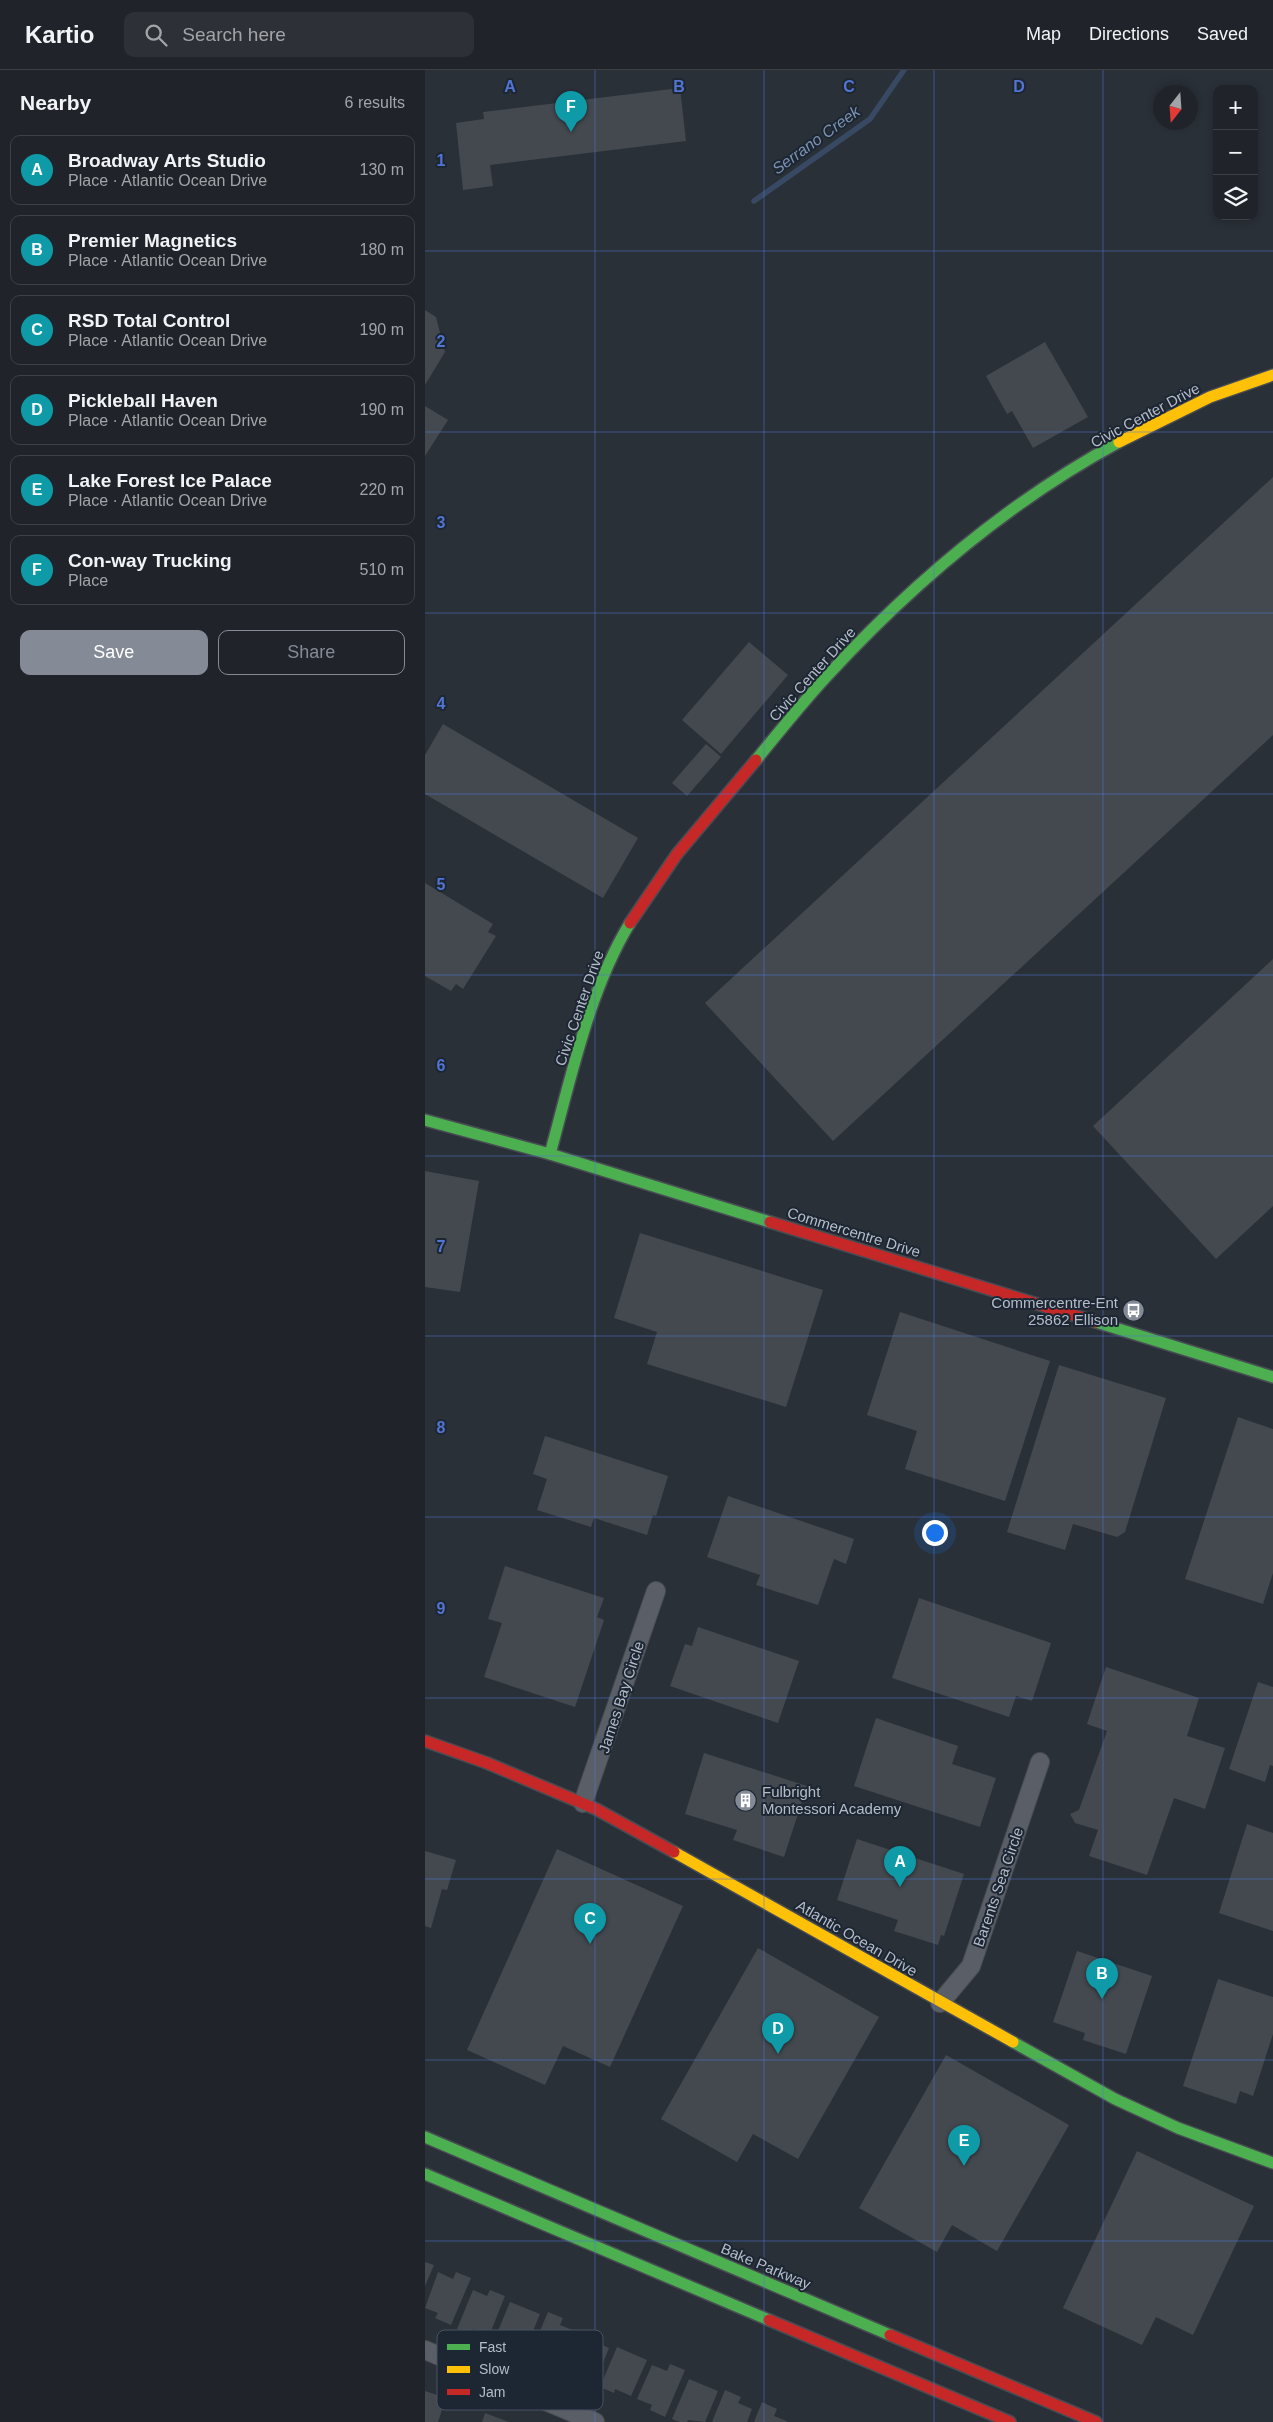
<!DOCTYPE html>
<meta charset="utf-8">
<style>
body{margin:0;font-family:Helvetica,sans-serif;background:#2d3036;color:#f1f3f6}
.controls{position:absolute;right:15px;top:15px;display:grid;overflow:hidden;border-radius:10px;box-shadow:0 2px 8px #0003}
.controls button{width:45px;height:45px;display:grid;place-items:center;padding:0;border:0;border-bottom:1px solid #3d4147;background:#20242a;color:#f1f3f6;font:25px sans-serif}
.compass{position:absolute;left:728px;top:15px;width:45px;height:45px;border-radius:50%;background:#20242a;box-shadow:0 2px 8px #0003;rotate:197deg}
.you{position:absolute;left:509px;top:1462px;width:18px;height:18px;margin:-12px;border:4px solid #fff;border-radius:50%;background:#1a73e8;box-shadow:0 0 0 8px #1a73e833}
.badge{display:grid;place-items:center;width:32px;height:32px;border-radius:50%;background:#848b96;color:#fff;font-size:16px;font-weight:700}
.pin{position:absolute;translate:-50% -41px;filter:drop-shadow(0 1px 2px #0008)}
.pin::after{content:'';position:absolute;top:26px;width:18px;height:15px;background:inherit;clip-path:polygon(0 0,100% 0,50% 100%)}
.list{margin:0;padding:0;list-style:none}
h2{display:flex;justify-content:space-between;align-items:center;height:65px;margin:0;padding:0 20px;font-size:21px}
h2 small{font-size:16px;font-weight:400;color:#a2a4a8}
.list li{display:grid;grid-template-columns:32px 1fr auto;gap:15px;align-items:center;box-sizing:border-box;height:70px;margin:0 10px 10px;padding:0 10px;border:1px solid #3d4147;border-radius:10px}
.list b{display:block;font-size:19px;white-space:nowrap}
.list p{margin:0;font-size:16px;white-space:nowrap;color:#a2a4a8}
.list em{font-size:16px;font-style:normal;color:#a2a4a8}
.actions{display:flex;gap:10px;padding:15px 20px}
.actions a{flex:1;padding:11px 0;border:1px solid #848b96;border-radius:10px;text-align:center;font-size:18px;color:#848b96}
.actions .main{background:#848b96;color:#fff}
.icon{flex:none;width:28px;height:28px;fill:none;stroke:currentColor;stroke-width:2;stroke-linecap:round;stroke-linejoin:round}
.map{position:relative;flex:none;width:848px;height:2352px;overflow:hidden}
header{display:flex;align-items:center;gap:30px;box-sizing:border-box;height:70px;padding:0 25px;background:#20242a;border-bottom:1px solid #3d4147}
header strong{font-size:24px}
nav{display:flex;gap:28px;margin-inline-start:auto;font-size:18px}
.search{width:350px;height:45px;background:#2d3036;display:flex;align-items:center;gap:12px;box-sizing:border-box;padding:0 18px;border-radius:10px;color:#a2a4a8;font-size:19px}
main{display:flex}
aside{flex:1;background:#20242a}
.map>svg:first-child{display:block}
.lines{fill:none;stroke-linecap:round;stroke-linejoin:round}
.stream{stroke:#384963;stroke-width:5.5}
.building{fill:#444950}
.street-casing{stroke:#484c53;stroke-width:20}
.fast-casing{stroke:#484c53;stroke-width:14}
.slow-casing{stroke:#484c53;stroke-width:14}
.jam-casing{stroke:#484c53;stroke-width:14}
.street{stroke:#5a5e66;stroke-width:18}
.fast{stroke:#4caf50;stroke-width:11}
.slow{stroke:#ffc107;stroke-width:11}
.jam{stroke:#c62828;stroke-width:11}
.grid{fill:none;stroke:#5274d3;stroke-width:1;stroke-opacity:0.55}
.labels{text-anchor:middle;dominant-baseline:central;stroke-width:4;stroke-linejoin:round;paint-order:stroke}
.street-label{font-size:15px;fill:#b4bcc9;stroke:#1d2633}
.poi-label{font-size:15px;fill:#b4bcc9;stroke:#1d2633;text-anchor:end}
.water-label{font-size:16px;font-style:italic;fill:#7c92b1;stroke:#1d2633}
.key{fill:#1d2633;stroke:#4a5360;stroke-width:1}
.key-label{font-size:14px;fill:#b4bcc9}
.grid-label{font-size:16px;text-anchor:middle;font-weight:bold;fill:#5274d3;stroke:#1d2633;stroke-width:4;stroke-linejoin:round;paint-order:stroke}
</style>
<header>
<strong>Kartio</strong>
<div class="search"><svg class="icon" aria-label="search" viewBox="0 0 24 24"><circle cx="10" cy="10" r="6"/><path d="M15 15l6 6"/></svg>Search here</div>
<nav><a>Map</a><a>Directions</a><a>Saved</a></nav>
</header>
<main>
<aside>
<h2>Nearby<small>6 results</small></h2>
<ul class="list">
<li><span class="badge" style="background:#0f9aa8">A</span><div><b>Broadway Arts Studio</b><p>Place · Atlantic Ocean Drive</p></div><em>130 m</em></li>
<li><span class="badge" style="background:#0f9aa8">B</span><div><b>Premier Magnetics</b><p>Place · Atlantic Ocean Drive</p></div><em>180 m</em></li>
<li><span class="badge" style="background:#0f9aa8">C</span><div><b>RSD Total Control</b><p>Place · Atlantic Ocean Drive</p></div><em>190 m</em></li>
<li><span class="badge" style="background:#0f9aa8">D</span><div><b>Pickleball Haven</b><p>Place · Atlantic Ocean Drive</p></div><em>190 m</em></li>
<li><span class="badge" style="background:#0f9aa8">E</span><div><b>Lake Forest Ice Palace</b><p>Place · Atlantic Ocean Drive</p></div><em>220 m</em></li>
<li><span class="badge" style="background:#0f9aa8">F</span><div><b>Con-way Trucking</b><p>Place</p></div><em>510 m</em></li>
</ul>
<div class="actions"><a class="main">Save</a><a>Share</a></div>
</aside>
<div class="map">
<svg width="848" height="2352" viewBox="0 0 848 2352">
<rect width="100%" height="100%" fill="#2a3038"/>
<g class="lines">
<polyline class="stream" points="329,131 445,49 479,0"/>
</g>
<g class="building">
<polygon points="255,18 261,71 65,95 68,116 38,120 31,53 59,49 58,42"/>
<polygon points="0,240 11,247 20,282 0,315"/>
<polygon points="620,272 663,347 608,378 587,341 582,344 561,306"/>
<polygon points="0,336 23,350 0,386"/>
<polygon points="848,407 848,665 408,1071 280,933"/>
<polygon points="324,572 363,605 296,684 257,650"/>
<polygon points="18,654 213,768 178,828 0,724 0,685"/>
<polygon points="281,674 296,687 262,726 247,713"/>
<polygon points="0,813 68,854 63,862 71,866 38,919 31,914 26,921 0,906"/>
<polygon points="848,889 848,1136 791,1189 668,1056"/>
<polygon points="0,1101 54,1111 35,1222 0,1217"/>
<polygon points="215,1163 398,1220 361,1337 222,1294 232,1262 189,1248"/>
<polygon points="475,1242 625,1291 580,1431 480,1399 492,1361 442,1345"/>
<polygon points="634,1295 741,1328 700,1462 692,1467 648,1454 640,1480 582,1462"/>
<polygon points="813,1347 848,1359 848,1503 838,1534 760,1509"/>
<polygon points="120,1366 243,1406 231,1446 228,1445 222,1465 169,1448 166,1457 112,1440 122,1409 108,1404"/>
<polygon points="303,1426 429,1469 421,1494 409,1489 393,1535 331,1515 335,1505 282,1487"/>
<polygon points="80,1496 179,1528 172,1547 179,1550 150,1637 59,1607 77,1553 63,1549"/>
<polygon points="494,1528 626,1573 607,1631 591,1626 584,1647 467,1608"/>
<polygon points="273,1557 374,1591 353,1653 245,1616 260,1574 267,1576"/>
<polygon points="681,1597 774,1628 762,1666 800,1678 780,1739 749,1728 722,1805 664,1786 673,1760 650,1753 645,1744 654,1740 682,1661 662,1654"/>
<polygon points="833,1612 848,1617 848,1696 845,1695 840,1712 804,1699"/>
<polygon points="451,1648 533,1676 527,1694 571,1708 555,1757 429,1716"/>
<polygon points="279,1683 382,1716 359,1787 308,1770 312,1760 260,1744"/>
<polygon points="822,1754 848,1763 848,1861 794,1843"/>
<polygon points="432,1769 539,1804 519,1866 516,1865 513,1875 469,1861 473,1850 412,1830"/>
<polygon points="132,1779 258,1836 185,1997 138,1976 120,2015 42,1980"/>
<polygon points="0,1781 31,1790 22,1820 17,1819 6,1858 0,1856"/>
<polygon points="333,1878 454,1947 373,2089 328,2064 312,2092 236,2049"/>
<polygon points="652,1881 727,1906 701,1984 658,1970 660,1963 628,1952"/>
<polygon points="793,1909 848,1927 848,1964 828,2026 815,2021 811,2034 758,2016"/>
<polygon points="521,1985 644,2055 572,2181 527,2155 512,2182 434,2138"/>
<polygon points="712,2081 829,2136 768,2265 731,2247 717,2275 638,2238"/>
<polygon points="0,2192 9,2195 0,2216"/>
<polygon points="13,2202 28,2209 31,2202 46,2208 26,2255 10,2248 13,2243 0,2238"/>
<polygon points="48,2220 62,2226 65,2220 80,2226 64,2266 48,2259 46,2264 32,2259"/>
<polygon points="85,2232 115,2244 98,2285 82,2279 84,2274 70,2268"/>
<polygon points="123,2242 138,2248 135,2255 150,2261 135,2295 121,2289 119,2294 104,2287"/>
<polygon points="157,2260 173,2266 170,2272 184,2278 168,2317 154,2311 157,2305 141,2298"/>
<polygon points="192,2277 222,2290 206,2326 190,2319 189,2323 175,2317"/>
<polygon points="245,2294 260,2300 240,2347 225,2340 227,2335 212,2329 227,2295 242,2301"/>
<polygon points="264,2309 293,2321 280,2352 263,2350 262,2352 255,2352 247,2349"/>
<polygon points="300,2320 316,2327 313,2333 327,2339 322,2352 287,2352"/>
<polygon points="0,2321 21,2328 13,2352 0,2352"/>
<polygon points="337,2332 352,2339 349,2346 364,2352 329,2352"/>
<polygon points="60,2343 84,2352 57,2352"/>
</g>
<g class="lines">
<defs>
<g id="street">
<polyline points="158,1733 231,1521"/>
<polyline points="515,1933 546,1896 615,1692"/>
<polyline points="0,2280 170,2352"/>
</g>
<g id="fast">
<path d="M 331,690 C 354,662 377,633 402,606 C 486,515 585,431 694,372"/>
<polyline points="0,1050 125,1084 345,1152"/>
<path d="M 125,1084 C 146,1008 164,920 205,853"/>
<polyline points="671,1252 848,1307"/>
<polyline points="588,1972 690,2029 753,2058 848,2093"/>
<polyline points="0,2067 465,2265"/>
<polyline points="0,2104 344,2250"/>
</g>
<g id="slow">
<polyline points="694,372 785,327 848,305"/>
<polyline points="249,1782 588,1972"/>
</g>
<g id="jam">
<polyline points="205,853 252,784 331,690"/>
<polyline points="345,1152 671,1252"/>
<polyline points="0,1671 62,1693 171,1739 249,1782"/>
<polyline points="344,2250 585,2352"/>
<polyline points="465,2265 671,2352"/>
</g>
</defs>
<use href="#street" class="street-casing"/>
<use href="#fast" class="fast-casing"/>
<use href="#slow" class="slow-casing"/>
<use href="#jam" class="jam-casing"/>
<use href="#street" class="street"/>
<use href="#fast" class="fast"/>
<use href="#slow" class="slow"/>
<use href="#jam" class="jam"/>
</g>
<path class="grid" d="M 170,0 L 170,2352M 339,0 L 339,2352M 509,0 L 509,2352M 678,0 L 678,2352M 0,181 L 848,181M 0,362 L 848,362M 0,543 L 848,543M 0,724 L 848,724M 0,905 L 848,905M 0,1086 L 848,1086M 0,1266 L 848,1266M 0,1447 L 848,1447M 0,1628 L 848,1628M 0,1809 L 848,1809M 0,1990 L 848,1990M 0,2171 L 848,2171"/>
<defs>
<symbol id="bus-disc" viewBox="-11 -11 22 22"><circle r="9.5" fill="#848b96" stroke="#1d2633"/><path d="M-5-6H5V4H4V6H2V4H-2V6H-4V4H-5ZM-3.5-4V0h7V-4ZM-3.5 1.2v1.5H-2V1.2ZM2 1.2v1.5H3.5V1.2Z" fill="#fff"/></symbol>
<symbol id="building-disc" viewBox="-11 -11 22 22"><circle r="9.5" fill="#848b96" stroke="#1d2633"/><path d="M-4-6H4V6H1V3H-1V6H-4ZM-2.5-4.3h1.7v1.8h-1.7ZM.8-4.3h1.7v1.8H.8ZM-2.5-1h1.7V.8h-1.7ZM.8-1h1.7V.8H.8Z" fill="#fff"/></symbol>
</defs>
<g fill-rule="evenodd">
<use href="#bus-disc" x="696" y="1228" width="25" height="25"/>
<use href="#building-disc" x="308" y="1718" width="25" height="25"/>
</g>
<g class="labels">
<g class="street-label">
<text transform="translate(720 345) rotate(-28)">Civic Center Drive</text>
<text transform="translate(387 604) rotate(-48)">Civic Center Drive</text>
<text transform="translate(154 938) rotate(-71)">Civic Center Drive</text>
<text transform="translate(429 1162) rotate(17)">Commercentre Drive</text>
<text transform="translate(196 1627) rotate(-72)">James Bay Circle</text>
<text transform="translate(573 1817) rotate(-71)">Barents Sea Circle</text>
<text transform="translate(432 1868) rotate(30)">Atlantic Ocean Drive</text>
<text transform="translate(341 2196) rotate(23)">Bake Parkway</text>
</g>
<g class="poi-label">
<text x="693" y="1232">Commercentre-Ent<tspan x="693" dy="17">25862 Ellison</tspan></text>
<text x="337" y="1721" text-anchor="start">Fulbright<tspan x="337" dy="17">Montessori Academy</tspan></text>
</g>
<g class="water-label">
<text transform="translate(391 70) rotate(-36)">Serrano Creek</text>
</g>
</g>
<rect x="12" y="2260" width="166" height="80" rx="8" class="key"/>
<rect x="22" y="2274" width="23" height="6" fill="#4caf50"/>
<rect x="22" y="2296" width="23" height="7" fill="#ffc107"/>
<rect x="22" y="2319" width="23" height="6" fill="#c62828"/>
<g class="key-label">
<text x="54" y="2282">Fast</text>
<text x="54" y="2304">Slow</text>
<text x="54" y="2327">Jam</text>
</g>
<g class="grid-label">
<text x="85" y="22">A</text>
<text x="254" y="22">B</text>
<text x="424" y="22">C</text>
<text x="594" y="22">D</text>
<text x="16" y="96">1</text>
<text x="16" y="277">2</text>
<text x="16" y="458">3</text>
<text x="16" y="639">4</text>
<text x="16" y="820">5</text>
<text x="16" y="1001">6</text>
<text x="16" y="1182">7</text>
<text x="16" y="1363">8</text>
<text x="16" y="1544">9</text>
</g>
</svg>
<div class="controls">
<button>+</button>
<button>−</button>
<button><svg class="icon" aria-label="layers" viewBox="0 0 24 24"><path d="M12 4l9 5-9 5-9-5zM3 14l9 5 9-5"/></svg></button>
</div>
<svg class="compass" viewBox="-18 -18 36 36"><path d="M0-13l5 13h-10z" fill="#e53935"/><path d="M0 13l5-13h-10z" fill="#a2a4a8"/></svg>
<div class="you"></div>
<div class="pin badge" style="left:475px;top:1817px;background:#0f9aa8">A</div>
<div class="pin badge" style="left:677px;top:1929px;background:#0f9aa8">B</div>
<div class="pin badge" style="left:165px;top:1874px;background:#0f9aa8">C</div>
<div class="pin badge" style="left:353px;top:1984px;background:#0f9aa8">D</div>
<div class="pin badge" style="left:539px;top:2096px;background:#0f9aa8">E</div>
<div class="pin badge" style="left:146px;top:62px;background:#0f9aa8">F</div>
</div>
</main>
